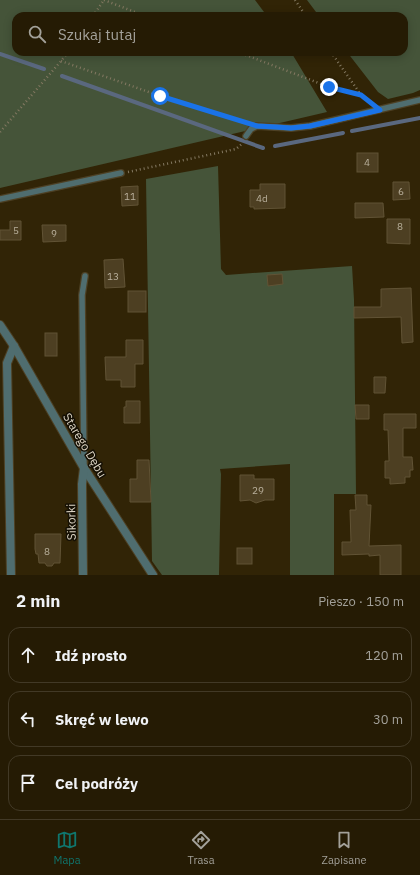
<!DOCTYPE html>
<html lang="pl">
<meta charset="utf-8">
<style>
body{margin:0;font-family:"IBM Plex Sans",sans-serif;background:#312813;color:#f1f3f6}
.stop{position:absolute;width:12px;height:12px;margin:-9px;border:3px solid #1a73e8;border-radius:50%;background:#fff}
.stop.end{background:#1a73e8;border-color:#fff;box-shadow:0 1px 4px #0008}
.list{margin:0;padding:0;list-style:none}
h2{display:flex;justify-content:space-between;align-items:center;height:52px;margin:0;padding:0 16px;font-size:17px}
h2 small{font-size:13px;font-weight:400;color:#a3a19a}
.list li{display:grid;grid-template-columns:26px 1fr auto;gap:12px;align-items:center;box-sizing:border-box;height:56px;margin:0 8px 8px;padding:0 8px;border:1px solid #423926;border-radius:12px}
.list b{display:block;font-size:15px;white-space:nowrap}
.list em{font-size:13px;font-style:normal;color:#a3a19a}
.icon{flex:none;width:22px;height:22px;fill:none;stroke:currentColor;stroke-width:2;stroke-linecap:round;stroke-linejoin:round}
.map{position:relative;flex:none;width:420px;height:575px;overflow:hidden}
.search{position:absolute;background:#251b04;box-shadow:0 2px 10px #0003;left:12px;right:12px;top:12px;height:44px;display:flex;align-items:center;gap:10px;box-sizing:border-box;padding:0 14px;border-radius:12px;color:#a3a19a;font-size:15px}
.sheet{height:244px;background:#251b04}
nav{display:flex;justify-content:space-around;align-items:center;box-sizing:border-box;height:56px;border-top:1px solid #423926;background:#251b04;font-size:11px;color:#a3a19a}
nav a{display:grid;justify-items:center;gap:2px}
nav .on{color:#0f766e}
.map>svg:first-child{display:block}
.green{fill:#455439}
.lines{fill:none;stroke-linecap:round;stroke-linejoin:round}
.stream{stroke:#5a687f;stroke-width:4}
.building{fill:#4d3f22;stroke:#615335}
.lane-casing{stroke:#4d4024;stroke-width:8}
.street-casing{stroke:#4d4024;stroke-width:10}
.path{stroke:#847962;stroke-width:2.5;stroke-dasharray:1 3;stroke-linecap:butt}
.lane{stroke:#4f6d6f;stroke-width:5.5}
.street{stroke:#4f6d6f;stroke-width:8}
.route{stroke:#1a73e8;stroke-width:5}
.labels{text-anchor:middle;dominant-baseline:central;stroke-width:3;stroke-linejoin:round;paint-order:stroke}
.number-label{font-size:10px;fill:#b9b09c}
.street-label{font-size:12px;fill:#ddd5c4;stroke:#140f04}
</style>
<div class="map">
<svg width="420" height="575" viewBox="0 0 420 575">
<rect width="100%" height="100%" fill="#312406"/>
<g class="green">
<polygon points="0,0 255,0 267,16 16,16 16,52 291,52 327,112 0,188"/>
<polygon points="307,0 420,0 420,90 413,93 388,99 378,92 347,52 404,52 404,16 319,16"/>
<polygon points="218,166 221,269 226,275 352,266 354,300 356,494 334,494 334,575 290,575 290,464 220,469 221,474 219,575 162,575 152,561 146,179"/>
</g>
<g class="lines">
<g class="stream">
<polyline points="0,54 44,69"/>
<polyline points="62,76 263,148"/>
<polyline points="352,131 420,118"/>
<polyline points="275,146 343,133"/>
</g>
</g>
<g class="building">
<rect x="357" y="153" width="21" height="19"/>
<polygon points="393,182 409,182 410,199 393,200"/>
<polygon points="260,184 285,184 285,208 254,209 254,207 250,207 250,190 260,190"/>
<polygon points="138,186 138,205 122,206 121,187"/>
<polygon points="355,203 383,203 384,217 355,218"/>
<polygon points="387,219 410,219 410,244 387,243"/>
<polygon points="10,221 21,221 21,240 0,240 0,230 10,230"/>
<polygon points="42,225 66,225 66,241 43,242"/>
<polygon points="123,259 125,287 105,288 104,260"/>
<polygon points="282,274 283,284 268,286 267,275"/>
<polygon points="411,288 413,342 402,343 401,317 354,318 354,307 381,307 381,289"/>
<rect x="128" y="291" width="18" height="21"/>
<rect x="45" y="333" width="12" height="23"/>
<polygon points="126,340 143,340 143,364 135,364 135,387 121,387 121,380 106,380 105,357 126,357"/>
<polygon points="374,377 386,377 385,393 374,393"/>
<polygon points="126,401 140,401 140,423 124,423 124,407 126,407"/>
<polygon points="355,405 369,405 369,419 356,419"/>
<polygon points="384,414 416,414 416,428 403,428 403,457 412,457 413,470 410,470 410,477 405,477 405,483 390,484 390,478 385,478 385,461 389,461 388,430 384,430"/>
<polygon points="137,460 149,460 151,502 130,502 130,479 137,479"/>
<polygon points="240,475 254,475 254,479 274,479 274,500 265,500 256,503 250,500 240,501"/>
<polygon points="355,495 367,495 367,505 371,505 369,546 401,545 401,575 380,575 380,555 369,556 369,554 342,555 342,542 351,542 350,510 356,510"/>
<polygon points="35,534 61,534 60,563 54,563 52,566 47,566 45,563 39,563 38,554 36,554 35,549"/>
<rect x="237" y="548" width="15" height="16"/>
</g>
<g class="lines">
<defs>
<g id="lane">
<polyline points="246,136 251,129 257,126 291,128 310,126 420,100"/>
<polyline points="0,199 121,173"/>
<polyline points="84,468 82,295 85,276"/>
</g>
<g id="street">
<polyline points="0,325 14,346 84,468 153,575"/>
<polyline points="11,575 7,363 14,346"/>
<polyline points="83,575 82,484 84,468"/>
</g>
</defs>
<use href="#lane" class="lane-casing"/>
<use href="#street" class="street-casing"/>
<g class="path">
<polyline points="104,0 145,16"/>
<polyline points="295,0 306,16"/>
<polyline points="93,16 104,0"/>
<polyline points="238,52 329,87 361,95"/>
<polyline points="331,52 361,95 372,103"/>
<polyline points="61,61 160,96 245,122"/>
<polyline points="0,132 61,61 68,52"/>
<polyline points="128,172 236,149 243,143"/>
</g>
<use href="#lane" class="lane"/>
<use href="#street" class="street"/>
</g>
<g class="lines">
<polyline class="route" points="160,96 257,126 276,127 291,128 310,126 380,110 361,95 329,87"/>
</g>
<g class="labels">
<g class="number-label">
<text x="367" y="162">4</text>
<text x="401" y="191">6</text>
<text x="130" y="196">11</text>
<text x="262" y="198">4d</text>
<text x="400" y="226">8</text>
<text x="16" y="230">5</text>
<text x="54" y="233">9</text>
<text x="113" y="276">13</text>
<text x="258" y="490">29</text>
<text x="47" y="551">8</text>
</g>
<g class="street-label">
<text transform="translate(85 445) rotate(59)">Starego Dębu</text>
<text transform="translate(71 522) rotate(-91)">Sikorki</text>
</g>
</g>
</svg>
<div class="stop" style="left:160px;top:96px"></div>
<div class="stop end" style="left:329px;top:87px"></div>
<div class="search"><svg class="icon" aria-label="search" viewBox="0 0 24 24"><circle cx="10" cy="10" r="6"/><path d="M15 15l6 6"/></svg>Szukaj tutaj</div>
</div>
<section class="sheet">
<h2>2 min<small>Pieszo · 150 m</small></h2>
<ul class="list">
<li><svg class="icon" aria-label="ahead" viewBox="0 0 24 24"><path d="M12 20V5M6 11l6-6 6 6"/></svg><div><b>Idź prosto</b></div><em>120 m</em></li>
<li><svg class="icon" aria-label="left" viewBox="0 0 24 24"><path d="M17 20v-9H6M10 6l-5 5 5 5"/></svg><div><b>Skręć w lewo</b></div><em>30 m</em></li>
<li><svg class="icon" aria-label="arrive" viewBox="0 0 24 24"><path d="M6 21V4h12l-3 4 3 4H6"/></svg><div><b>Cel podróży</b></div></li>
</ul>
</section>
<nav>
<a class="on"><svg class="icon" aria-label="map" viewBox="0 0 24 24"><path d="M3 6l6-2 6 2 6-2v14l-6 2-6-2-6 2zM9 4v14M15 6v14"/></svg>Mapa</a>
<a><svg class="icon" aria-label="directions" viewBox="0 0 24 24"><path d="M12 3l9 9-9 9-9-9zM9 14v-3h6M13 9l2 2-2 2"/></svg>Trasa</a>
<a><svg class="icon" aria-label="saved" viewBox="0 0 24 24"><path d="M7 4h10v16l-5-4-5 4z"/></svg>Zapisane</a>
</nav>
